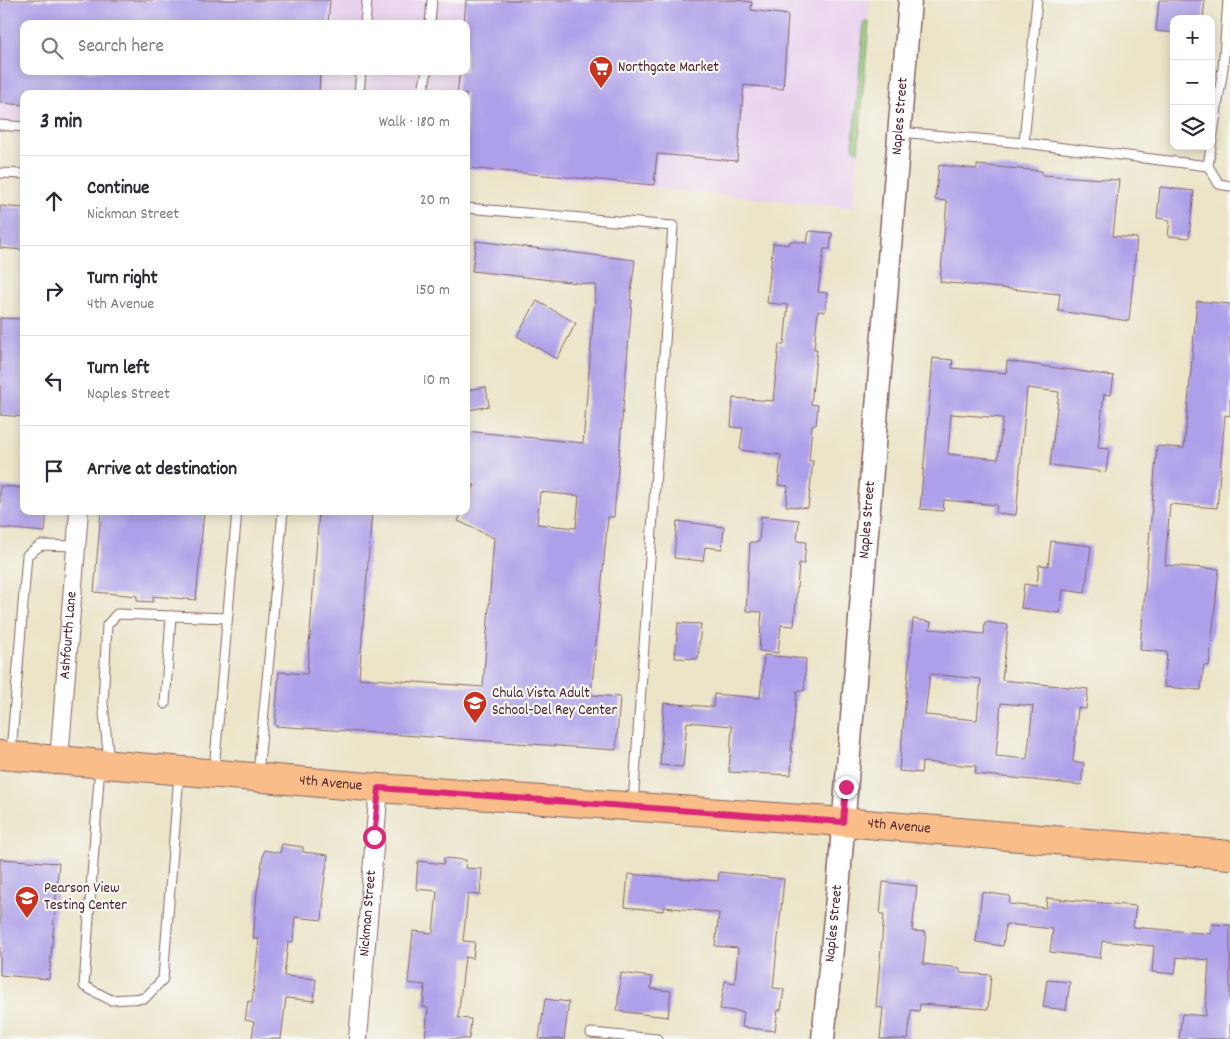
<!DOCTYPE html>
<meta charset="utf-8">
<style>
body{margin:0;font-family:Dekko,sans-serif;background:#f7f7f7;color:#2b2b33}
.controls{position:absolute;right:15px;top:15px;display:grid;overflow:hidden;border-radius:10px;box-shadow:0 2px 12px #0003}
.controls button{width:45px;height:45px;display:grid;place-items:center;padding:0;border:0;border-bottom:1px solid #e1e1e2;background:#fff;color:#2b2b33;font:25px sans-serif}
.stop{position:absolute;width:15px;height:15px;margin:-11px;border:4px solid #db2777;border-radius:50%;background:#fff}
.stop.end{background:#db2777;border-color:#fff;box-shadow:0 1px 5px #0008}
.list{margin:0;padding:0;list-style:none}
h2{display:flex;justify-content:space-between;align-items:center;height:65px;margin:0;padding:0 20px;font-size:21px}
h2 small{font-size:16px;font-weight:400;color:#7c7c81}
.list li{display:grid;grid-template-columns:32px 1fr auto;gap:15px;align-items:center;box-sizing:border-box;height:90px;padding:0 20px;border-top:1px solid #e1e1e2}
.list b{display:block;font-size:19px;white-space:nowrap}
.list p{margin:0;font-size:16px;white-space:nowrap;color:#7c7c81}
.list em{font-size:16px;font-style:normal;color:#7c7c81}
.icon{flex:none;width:28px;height:28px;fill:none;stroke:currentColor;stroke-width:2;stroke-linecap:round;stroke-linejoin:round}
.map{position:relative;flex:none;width:1230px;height:1039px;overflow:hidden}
.search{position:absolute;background:#fff;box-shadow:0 2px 12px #0003;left:20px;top:20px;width:450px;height:55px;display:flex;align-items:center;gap:12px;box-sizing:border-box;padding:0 18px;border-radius:10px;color:#7c7c81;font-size:19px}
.panel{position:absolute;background:#fff;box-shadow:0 2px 12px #0003;left:20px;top:90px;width:450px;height:425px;border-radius:10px}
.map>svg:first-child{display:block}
.built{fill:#e9d2ee;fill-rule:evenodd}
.green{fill:#94cb7d;stroke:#6f7554}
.building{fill:#ad9fe9;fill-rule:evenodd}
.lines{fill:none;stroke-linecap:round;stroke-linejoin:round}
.service-casing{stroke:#826462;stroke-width:11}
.minor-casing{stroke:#826462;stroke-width:20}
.tertiary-casing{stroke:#826462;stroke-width:25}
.primary-casing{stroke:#826462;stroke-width:30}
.service{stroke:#fff;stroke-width:9}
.minor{stroke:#fff;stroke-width:18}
.tertiary{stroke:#fff;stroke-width:22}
.primary{stroke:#f8bd89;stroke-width:28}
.route{stroke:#db2777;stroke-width:6}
.labels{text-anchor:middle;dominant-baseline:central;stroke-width:4.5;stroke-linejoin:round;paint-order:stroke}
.poi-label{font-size:15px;fill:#4a1f2b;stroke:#f6f6f2;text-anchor:start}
.street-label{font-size:15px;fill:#4a1f2b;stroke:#f6f6f2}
</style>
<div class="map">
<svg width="1230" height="1039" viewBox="0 0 1230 1039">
<rect width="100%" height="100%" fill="#f6f6f2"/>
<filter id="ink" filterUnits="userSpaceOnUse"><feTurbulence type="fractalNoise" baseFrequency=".02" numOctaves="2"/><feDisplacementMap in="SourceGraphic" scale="10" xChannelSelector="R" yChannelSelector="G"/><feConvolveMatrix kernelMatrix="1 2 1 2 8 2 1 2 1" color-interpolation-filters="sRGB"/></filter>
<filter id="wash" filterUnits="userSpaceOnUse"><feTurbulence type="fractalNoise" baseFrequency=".0096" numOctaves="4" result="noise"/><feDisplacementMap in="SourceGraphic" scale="20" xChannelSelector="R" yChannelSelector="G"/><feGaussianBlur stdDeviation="1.12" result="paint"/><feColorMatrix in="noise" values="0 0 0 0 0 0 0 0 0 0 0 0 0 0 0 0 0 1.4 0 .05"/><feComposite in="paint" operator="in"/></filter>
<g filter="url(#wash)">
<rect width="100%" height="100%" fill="#ebe4c7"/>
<path class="built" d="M 0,0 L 870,0 L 853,208 L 466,169 L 466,94 L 24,94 L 24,135 L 0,133 ZM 24,24 L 466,24 L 466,71 L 24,71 Z"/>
<polygon class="green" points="864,22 869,22 858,152 854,149 853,143"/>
<g id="blocks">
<g class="building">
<polygon points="0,0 330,0 328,24 24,24 24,71 320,71 319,94 24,94 24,105 0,103"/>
<polygon points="466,0 734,0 752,2 751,10 788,15 783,89 744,85 737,161 657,154 654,185 466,168 466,94 457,94 460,71 466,71 466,24 464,24"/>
<polygon points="1159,0 1205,0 1203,19 1174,19 1174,33 1156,31"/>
<polygon points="939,165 977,169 977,165 1042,171 1042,175 1119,180 1113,236 1137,238 1129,321 1058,311 1060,294 940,282 947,201 935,200"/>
<polygon points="1160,187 1194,191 1189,238 1168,236 1170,220 1157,218"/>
<polygon points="0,206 24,208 24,250 0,248"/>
<polygon points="809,231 832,233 830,249 824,249 818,292 827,293 825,312 818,311 814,349 817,349 811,404 818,405 816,425 812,425 809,461 813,461 808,508 786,506 788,486 778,485 781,455 740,450 743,428 731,427 733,398 773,401 779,344 784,345 788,305 767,303 773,243 789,245 790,241 807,243"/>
<path d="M 476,241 L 635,260 L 630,300 L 632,300 L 614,517 L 608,517 L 591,695 L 620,697 L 616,750 L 275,726 L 279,672 L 307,674 L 319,511 L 372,511 L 359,678 L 483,687 L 494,538 L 458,521 L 463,511 L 466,511 L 466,504 L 475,485 L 466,484 L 466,431 L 583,443 L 596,285 L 472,271 ZM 540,492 L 579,496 L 576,528 L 537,524 Z"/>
<polygon points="537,301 576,323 557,359 517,336"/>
<polygon points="1197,301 1230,304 1230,416 1225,415 1217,508 1170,504 1165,565 1219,569 1209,666 1204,665 1201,690 1164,687 1167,652 1140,650 1157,446 1184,448"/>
<polygon points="0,318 24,319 24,417 0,415"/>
<path d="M 933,358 L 953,360 L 952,368 L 1006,373 L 1007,361 L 1114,376 L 1111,395 L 1104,394 L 1098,448 L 1109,449 L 1106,472 L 1050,465 L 1059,392 L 1027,388 L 1016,515 L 996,513 L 997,505 L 944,500 L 943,511 L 920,509 ZM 951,414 L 1003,418 L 998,459 L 948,454 Z"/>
<polygon points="486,387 489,406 469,410 466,390"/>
<polygon points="0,486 24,488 24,511 47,511 45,532 0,528"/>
<polygon points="101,511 204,511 196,600 153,596 153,602 137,601 137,596 94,592"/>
<polygon points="761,516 799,520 797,541 806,542 804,564 799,563 794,626 781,625 778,653 759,651 762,612 746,611 750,542 759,542"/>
<polygon points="677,521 724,527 722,549 705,547 703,561 674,558"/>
<polygon points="1051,541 1091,546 1085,593 1063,590 1060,613 1021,608 1024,584 1037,586 1039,565 1048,566"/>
<path d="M 913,619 L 931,622 L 930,629 L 984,634 L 985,622 L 1008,625 L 1002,680 L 1088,689 L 1086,709 L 1078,708 L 1073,762 L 1084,763 L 1081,785 L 975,774 L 976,766 L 922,762 L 921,773 L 899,771 ZM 930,674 L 981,679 L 977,720 L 925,715 ZM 1001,703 L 1033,706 L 1027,759 L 996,756 Z"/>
<polygon points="678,623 701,624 698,659 675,658"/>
<polygon points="764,655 806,659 804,691 797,691 791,751 792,751 791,775 729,772 732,726 687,722 683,767 660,765 664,703 713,707 714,694 760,698"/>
<polygon points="282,844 303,847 303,852 328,855 322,898 324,898 322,920 295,917 293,942 288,942 284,976 316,979 314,1001 286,998 281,1039 252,1039 254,1022 245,1020 248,1001 252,1002 259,939 253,939 257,892 264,850 280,853"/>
<polygon points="444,858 466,860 465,868 482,869 480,895 468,894 463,941 475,942 473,958 465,957 458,1018 471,1019 469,1039 425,1039 428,1008 423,1007 425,985 408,983 413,931 433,933 437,891 416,889 418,861 444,864"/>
<polygon points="0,859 59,863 49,979 0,975"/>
<polygon points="719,872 784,879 773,988 784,989 781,1010 778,1010 775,1031 742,1027 744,1012 720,1009 725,981 735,983 738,948 715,946 719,913 664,907 663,911 625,907 628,874 718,881"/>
<polygon points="883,882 917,886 912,931 926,932 923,964 960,968 960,973 991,975 988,1009 920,1004 919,1011 911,1010 908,1039 880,1039 883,1008 876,1007 884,914 880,914"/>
<polygon points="982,892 1010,896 1009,904 1046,908 1047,898 1136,906 1133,927 1211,934 1212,924 1230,925 1230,1039 1179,1039 1182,1014 1205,1016 1209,960 1177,957 1175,974 1152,972 1154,946 1102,941 1100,958 1050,952 1053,929 1006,924 1003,946 976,942"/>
<polygon points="621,973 652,977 651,989 671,991 668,1017 617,1011"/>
<polygon points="1047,980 1070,982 1066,1010 1043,1007"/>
<polygon points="545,999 569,1002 564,1039 539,1039"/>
</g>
</g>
</g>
<g filter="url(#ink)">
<use href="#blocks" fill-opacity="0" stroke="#826462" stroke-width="1"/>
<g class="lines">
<defs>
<g id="service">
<polyline points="1228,0 1223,68 1208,166 1219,184 1230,186"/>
<polyline points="365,24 367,0"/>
<polyline points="430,24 432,0"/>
<polyline points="359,94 361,71"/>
<polyline points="422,94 427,71"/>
<polyline points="0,125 24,127"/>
<polyline points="899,132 1024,143 1208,166"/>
<polyline points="1024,143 1037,0"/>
<polyline points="0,173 24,174"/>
<polyline points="466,208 673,226 633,804"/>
<polyline points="165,704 171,616"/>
<polyline points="11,753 27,555 41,545 75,546"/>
<polyline points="109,762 103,703 107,625 117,614 227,618"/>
<polyline points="100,765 84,986 111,1000 145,998 163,979 179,774"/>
<polyline points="214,770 237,511"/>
<polyline points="258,774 283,511"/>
<polyline points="591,1033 657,1039"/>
</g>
<g id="minor">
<path id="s1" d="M 59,760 L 79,511"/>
<path id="s2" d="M 358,1039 L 379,788"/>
</g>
<g id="tertiary">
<path id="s3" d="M 823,1039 L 839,878 L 910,0"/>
</g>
<g id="primary">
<path id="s4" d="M 0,755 L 379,788 L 843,822 L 1230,855"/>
</g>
</defs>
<use href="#service" class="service-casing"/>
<use href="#minor" class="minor-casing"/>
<use href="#tertiary" class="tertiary-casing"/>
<use href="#primary" class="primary-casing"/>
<use href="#service" class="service"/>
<use href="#minor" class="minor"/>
<use href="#tertiary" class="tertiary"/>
<use href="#primary" class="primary"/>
</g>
</g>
<g class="lines" filter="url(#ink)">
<polyline class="route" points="374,837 379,788 843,822 846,787"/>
</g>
<defs>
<symbol id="supermarket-pin" viewBox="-11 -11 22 30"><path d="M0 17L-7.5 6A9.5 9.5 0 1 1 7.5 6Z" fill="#c8321e" stroke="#f6f6f2"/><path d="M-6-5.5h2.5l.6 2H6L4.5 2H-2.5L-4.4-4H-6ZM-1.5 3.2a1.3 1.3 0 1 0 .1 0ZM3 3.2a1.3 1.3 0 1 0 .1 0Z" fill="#fff"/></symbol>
<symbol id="school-pin" viewBox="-11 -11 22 30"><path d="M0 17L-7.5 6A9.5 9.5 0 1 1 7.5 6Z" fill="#c8321e" stroke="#f6f6f2"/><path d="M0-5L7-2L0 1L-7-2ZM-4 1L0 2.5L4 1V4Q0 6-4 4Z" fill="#fff"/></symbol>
</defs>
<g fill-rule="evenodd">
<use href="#supermarket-pin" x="587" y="54" width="28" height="38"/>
<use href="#school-pin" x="461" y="689" width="28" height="38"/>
<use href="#school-pin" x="13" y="884" width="28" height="38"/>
</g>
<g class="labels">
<g class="poi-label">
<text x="618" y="68">Northgate Market</text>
<text x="492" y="694">Chula Vista Adult<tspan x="492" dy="17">School-Del Rey Center</tspan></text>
<text x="44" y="889">Pearson View<tspan x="44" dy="17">Testing Center</tspan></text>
</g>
<g class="street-label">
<text stroke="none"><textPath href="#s3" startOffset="926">Naples Street</textPath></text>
<text stroke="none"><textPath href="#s3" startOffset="521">Naples Street</textPath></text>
<text stroke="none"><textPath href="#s1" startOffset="125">Ashfourth Lane</textPath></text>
<text stroke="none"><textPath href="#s4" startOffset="332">4th Avenue</textPath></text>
<text stroke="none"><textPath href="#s4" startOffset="902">4th Avenue</textPath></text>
<text stroke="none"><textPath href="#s2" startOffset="126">Nickman Street</textPath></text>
<text stroke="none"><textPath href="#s3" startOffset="116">Naples Street</textPath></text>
</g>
</g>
</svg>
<div class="controls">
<button>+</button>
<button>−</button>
<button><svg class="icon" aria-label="layers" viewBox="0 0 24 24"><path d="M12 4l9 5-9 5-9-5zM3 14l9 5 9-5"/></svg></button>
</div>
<div class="stop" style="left:374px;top:837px"></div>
<div class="stop end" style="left:846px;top:787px"></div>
<div class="search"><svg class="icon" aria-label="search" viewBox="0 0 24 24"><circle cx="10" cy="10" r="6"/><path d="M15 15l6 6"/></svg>Search here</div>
<section class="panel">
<h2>3 min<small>Walk · 180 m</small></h2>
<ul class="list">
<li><svg class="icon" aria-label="ahead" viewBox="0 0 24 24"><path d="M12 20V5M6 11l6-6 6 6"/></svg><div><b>Continue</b><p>Nickman Street</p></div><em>20 m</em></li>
<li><svg class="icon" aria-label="right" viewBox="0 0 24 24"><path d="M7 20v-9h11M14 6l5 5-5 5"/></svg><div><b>Turn right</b><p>4th Avenue</p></div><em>150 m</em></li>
<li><svg class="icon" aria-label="left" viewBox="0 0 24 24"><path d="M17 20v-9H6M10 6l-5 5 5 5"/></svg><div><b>Turn left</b><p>Naples Street</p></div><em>10 m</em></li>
<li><svg class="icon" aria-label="arrive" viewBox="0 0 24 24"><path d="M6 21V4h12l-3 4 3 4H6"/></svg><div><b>Arrive at destination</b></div></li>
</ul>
</section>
</div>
